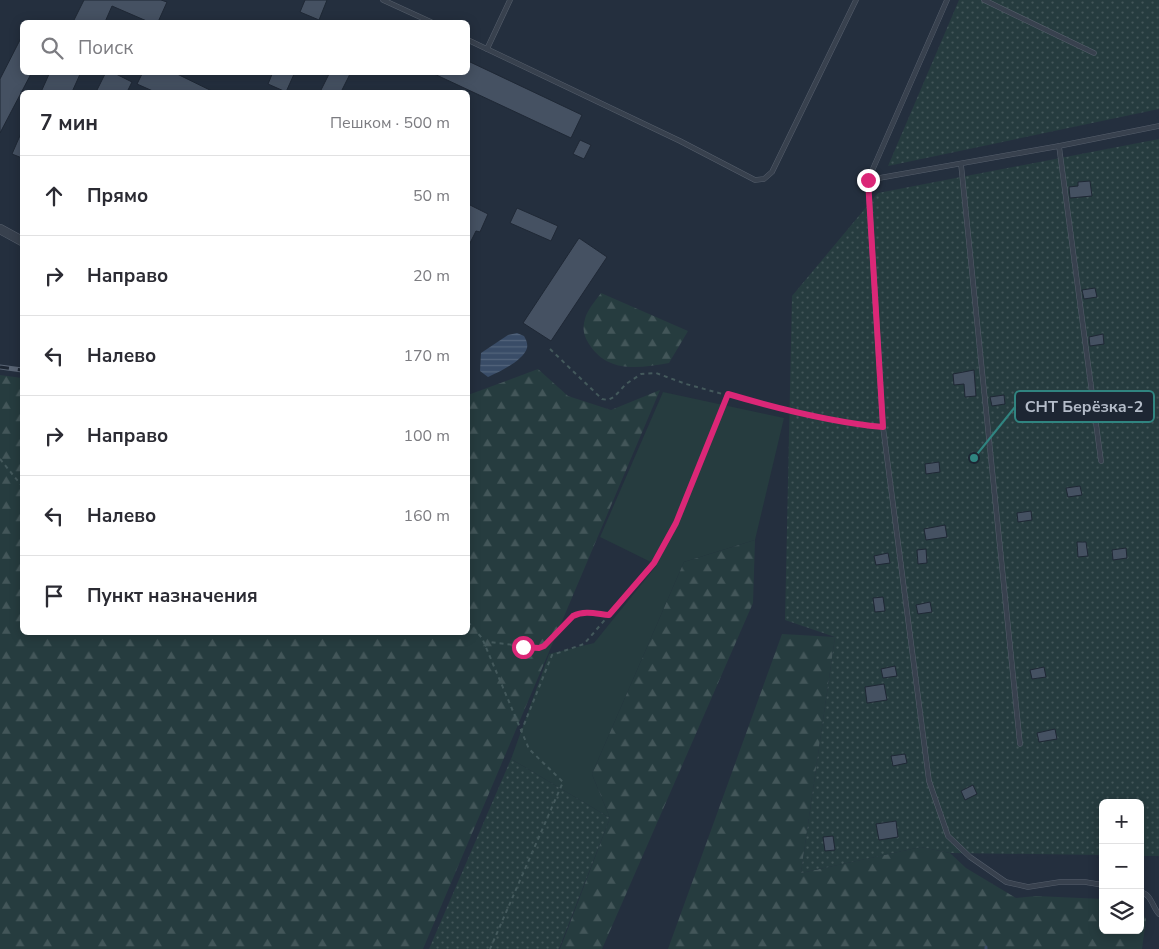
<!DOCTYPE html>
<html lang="ru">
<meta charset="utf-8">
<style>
body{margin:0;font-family:"Nunito Sans",sans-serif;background:#f2f2f3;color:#2b2b33}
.controls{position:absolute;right:15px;bottom:15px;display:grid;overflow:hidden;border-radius:8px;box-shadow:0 2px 12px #0003}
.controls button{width:45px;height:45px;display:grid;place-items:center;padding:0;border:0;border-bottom:1px solid #e1e1e2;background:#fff;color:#2b2b33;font:25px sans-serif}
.stop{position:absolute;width:15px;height:15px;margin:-11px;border:4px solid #db2777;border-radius:50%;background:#fff}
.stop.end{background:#db2777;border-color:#fff;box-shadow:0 1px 5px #0008}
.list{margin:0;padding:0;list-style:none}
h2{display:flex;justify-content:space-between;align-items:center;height:65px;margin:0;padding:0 20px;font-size:21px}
h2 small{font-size:16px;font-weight:400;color:#7c7c81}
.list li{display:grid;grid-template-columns:32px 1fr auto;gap:15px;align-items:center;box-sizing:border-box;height:80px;padding:0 20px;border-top:1px solid #e1e1e2}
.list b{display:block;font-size:19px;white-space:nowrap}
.list em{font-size:16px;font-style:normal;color:#7c7c81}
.icon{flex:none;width:28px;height:28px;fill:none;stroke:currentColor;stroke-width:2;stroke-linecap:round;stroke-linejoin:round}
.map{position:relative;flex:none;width:1159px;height:949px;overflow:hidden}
.search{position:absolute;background:#fff;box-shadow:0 2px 12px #0003;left:20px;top:20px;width:450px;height:55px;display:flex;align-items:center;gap:12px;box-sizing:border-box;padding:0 18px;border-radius:8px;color:#7c7c81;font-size:19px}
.panel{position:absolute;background:#fff;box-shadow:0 2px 12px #0003;left:20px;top:90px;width:450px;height:545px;border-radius:8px}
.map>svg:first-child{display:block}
.grass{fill:#263c3f}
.forest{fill:url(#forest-firs)}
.garden{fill:url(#garden-dots)}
.water{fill:url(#water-rules)}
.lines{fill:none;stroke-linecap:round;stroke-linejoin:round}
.stream{stroke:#394c67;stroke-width:3}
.building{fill:#455162;stroke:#1f2835}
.service-casing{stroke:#565f6c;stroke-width:5.5}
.minor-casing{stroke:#565f6c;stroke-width:10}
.path{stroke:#44595c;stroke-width:2;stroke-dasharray:4 4;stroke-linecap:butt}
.service{stroke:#38414e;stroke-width:4.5}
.minor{stroke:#38414e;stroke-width:9}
.rail-casing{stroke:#5a6575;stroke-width:5}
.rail{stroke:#1d2633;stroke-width:3;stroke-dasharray:9;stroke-linecap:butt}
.route{stroke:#db2777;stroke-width:6}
.leader{fill:none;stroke:#308480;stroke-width:2}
.callout-dot{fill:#308480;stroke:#1d2633;stroke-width:2}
.callout{fill:#1d2633;stroke:#308480;stroke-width:2}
.callout-label{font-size:16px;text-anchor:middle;font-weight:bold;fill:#b4bcc9}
</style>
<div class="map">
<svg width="1159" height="949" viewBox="0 0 1159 949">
<defs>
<pattern id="forest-firs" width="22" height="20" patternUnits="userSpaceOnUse" patternTransform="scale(1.25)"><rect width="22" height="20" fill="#263c3f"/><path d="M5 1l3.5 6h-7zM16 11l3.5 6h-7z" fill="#435659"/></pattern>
<pattern id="garden-dots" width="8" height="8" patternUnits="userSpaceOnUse" patternTransform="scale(1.25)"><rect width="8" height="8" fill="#263c3f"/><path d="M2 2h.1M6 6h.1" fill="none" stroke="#435659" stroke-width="1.8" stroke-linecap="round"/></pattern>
<pattern id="water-rules" width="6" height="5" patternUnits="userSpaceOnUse" patternTransform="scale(1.25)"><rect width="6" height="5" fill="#394c67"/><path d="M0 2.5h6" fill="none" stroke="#53647b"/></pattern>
</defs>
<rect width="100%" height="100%" fill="#242f3e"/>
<polygon class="grass" points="663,392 784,418 755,540 684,562 592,774 610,818 511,759 549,654 594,643 657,565 600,537"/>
<g class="forest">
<path d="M 601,293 L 688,331 L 669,363 C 640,368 608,374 589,344 C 584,336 582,329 585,319 C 587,310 596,300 601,293 Z"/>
<polygon points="538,369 568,396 611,410 660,390 423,949 0,949 0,375 22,378 22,632 468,632 468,395"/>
<polygon points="755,540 753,603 602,949 560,949 610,818 592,774 684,562"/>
<polygon points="782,634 835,637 801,873 921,847 950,853 966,868 1016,898 1036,896 1103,899 1103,930 1140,930 1140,910 1146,919 1142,949 668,949"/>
</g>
<g class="garden">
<polygon points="959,0 1159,0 1159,109 888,166"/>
<polygon points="1159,139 1159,856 1140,856 1140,803 1103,803 1103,855 950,853 921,847 801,873 835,637 785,620 792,296 878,193"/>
<polygon points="511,759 610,818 559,949 429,949"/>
</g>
<path class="water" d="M 517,333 L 524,336 C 526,340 528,343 527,348 C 523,361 499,372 488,377 L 480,371 L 481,353 L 508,335 Z"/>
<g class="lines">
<polyline class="stream" points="986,947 986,949"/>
</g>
<g class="building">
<polygon points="84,0 161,0 167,2 158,22 149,22 112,6 105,22 73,22"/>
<polygon points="305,0 327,0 319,20 300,12"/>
<polygon points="22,36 22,72 32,72 0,133 0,79"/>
<polygon points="468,61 582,115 571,138 430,72 468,72"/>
<polygon points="50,72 81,72 72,92 41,92"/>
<polygon points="106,72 112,72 132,82 127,92 96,92"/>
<polygon points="143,72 173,72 214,92 155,92 137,84"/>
<polygon points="273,72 295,72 286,92 268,84"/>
<polygon points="330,72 351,72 341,92 320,92"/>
<polygon points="22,131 22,158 12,154"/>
<polygon points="580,140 591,145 584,159 573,154"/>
<polygon points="1090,181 1092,196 1070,198 1069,187 1078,186 1078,182"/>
<polygon points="468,204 488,214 480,232 476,231 468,247"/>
<polygon points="517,208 558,226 551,241 510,223"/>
<polygon points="579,238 607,257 551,341 523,323"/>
<polygon points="1095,288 1097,297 1084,299 1082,290"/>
<polygon points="1103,334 1104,344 1090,346 1089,337"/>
<polygon points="974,370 976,396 965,397 964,384 954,385 953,374"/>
<polygon points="1004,395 1005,404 992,406 990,397"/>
<polygon points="939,462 940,472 926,474 925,464"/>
<polygon points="1080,486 1082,495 1068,497 1066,488"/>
<polygon points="1031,511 1032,520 1018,522 1017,513"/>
<polygon points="945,525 947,537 926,540 924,529"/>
<polygon points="1077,542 1086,542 1088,556 1078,557"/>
<polygon points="1126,548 1127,558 1113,560 1112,550"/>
<polygon points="926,549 927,563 918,564 917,550"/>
<polygon points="888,553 890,563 876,565 874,556"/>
<polygon points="883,597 885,611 875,612 873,598"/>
<polygon points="930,602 932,612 918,614 916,605"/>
<polygon points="895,666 897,676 883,678 881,669"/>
<polygon points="1044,667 1046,677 1032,679 1030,670"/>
<polygon points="884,684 887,700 867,703 865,687"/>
<polygon points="1055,729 1057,739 1039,742 1037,733"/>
<polygon points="905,754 907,763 893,766 891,756"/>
<polygon points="973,785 977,794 965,800 961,791"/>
<polygon points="896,821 898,837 879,840 876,824"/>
<polygon points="833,836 835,850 825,851 823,837"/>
</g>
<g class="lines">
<defs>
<g id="service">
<polyline points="383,0 431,22"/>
<polyline points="947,0 868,180 883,427 929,781 948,836 970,857 1006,882 1028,887 1060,882 1085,882 1103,885"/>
<polyline points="984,0 1094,53"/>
<polyline points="468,40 680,141 755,180 764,179 772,172 856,0"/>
<polyline points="487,49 510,0"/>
<polyline points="1059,146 1101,461"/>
<polyline points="961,164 1020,744"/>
<polyline points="868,180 1059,146 1159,126"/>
<path d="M 1140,892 C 1152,894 1152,907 1159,914"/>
</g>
<polyline id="minor" points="0,229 22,241"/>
</defs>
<use href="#service" class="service-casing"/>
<use href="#minor" class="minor-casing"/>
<g class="path">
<polyline points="550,349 602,399 608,400 614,397 626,384 641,374 656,373 686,384 766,406 846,423 876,426"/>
<polyline points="0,459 22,486"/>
<polyline points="468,622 482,638 529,749 563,782 490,949"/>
<path d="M 485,646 L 490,642 L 539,648 L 545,646 L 573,616 C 585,610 597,614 609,615"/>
<polyline points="521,732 552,655 584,644 654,563 677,523 728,394"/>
</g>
<use href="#service" class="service"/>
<use href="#minor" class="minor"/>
<defs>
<polyline id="rail" points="0,367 22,370"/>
</defs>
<use href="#rail" class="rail-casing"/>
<use href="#rail" class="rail"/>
</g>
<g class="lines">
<path class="route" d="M 523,647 L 539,648 L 544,646 L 573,616 C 585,610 597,614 609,615 L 654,563 L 676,523 L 728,394 C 779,409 830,422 883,427 L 868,180"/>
</g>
<path class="leader" d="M974 458L1015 407"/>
<circle class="callout-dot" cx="974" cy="458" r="5"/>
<rect class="callout" x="1015" y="391" width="139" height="31" rx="5"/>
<g class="callout-label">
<text x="1084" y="412">СНТ Берёзка-2</text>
</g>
</svg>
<div class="controls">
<button>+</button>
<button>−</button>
<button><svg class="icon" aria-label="layers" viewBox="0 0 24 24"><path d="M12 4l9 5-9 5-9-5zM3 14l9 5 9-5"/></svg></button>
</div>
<div class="stop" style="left:523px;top:647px"></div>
<div class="stop end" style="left:868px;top:180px"></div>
<div class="search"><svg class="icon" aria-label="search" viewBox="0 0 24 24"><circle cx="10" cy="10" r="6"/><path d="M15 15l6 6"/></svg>Поиск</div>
<section class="panel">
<h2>7 мин<small>Пешком · 500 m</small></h2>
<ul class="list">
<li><svg class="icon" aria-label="ahead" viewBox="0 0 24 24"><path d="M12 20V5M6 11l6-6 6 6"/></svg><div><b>Прямо</b></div><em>50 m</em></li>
<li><svg class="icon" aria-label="right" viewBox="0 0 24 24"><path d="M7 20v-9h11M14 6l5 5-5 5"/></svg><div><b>Направо</b></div><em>20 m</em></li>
<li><svg class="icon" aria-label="left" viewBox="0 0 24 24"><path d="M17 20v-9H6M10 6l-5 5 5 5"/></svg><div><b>Налево</b></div><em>170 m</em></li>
<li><svg class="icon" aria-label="right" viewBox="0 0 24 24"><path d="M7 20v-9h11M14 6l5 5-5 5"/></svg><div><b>Направо</b></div><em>100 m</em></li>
<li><svg class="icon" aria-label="left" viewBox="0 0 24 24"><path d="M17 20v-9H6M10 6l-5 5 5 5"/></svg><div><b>Налево</b></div><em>160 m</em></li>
<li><svg class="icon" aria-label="arrive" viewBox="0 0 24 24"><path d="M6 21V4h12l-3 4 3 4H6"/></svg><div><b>Пункт назначения</b></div></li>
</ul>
</section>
</div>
